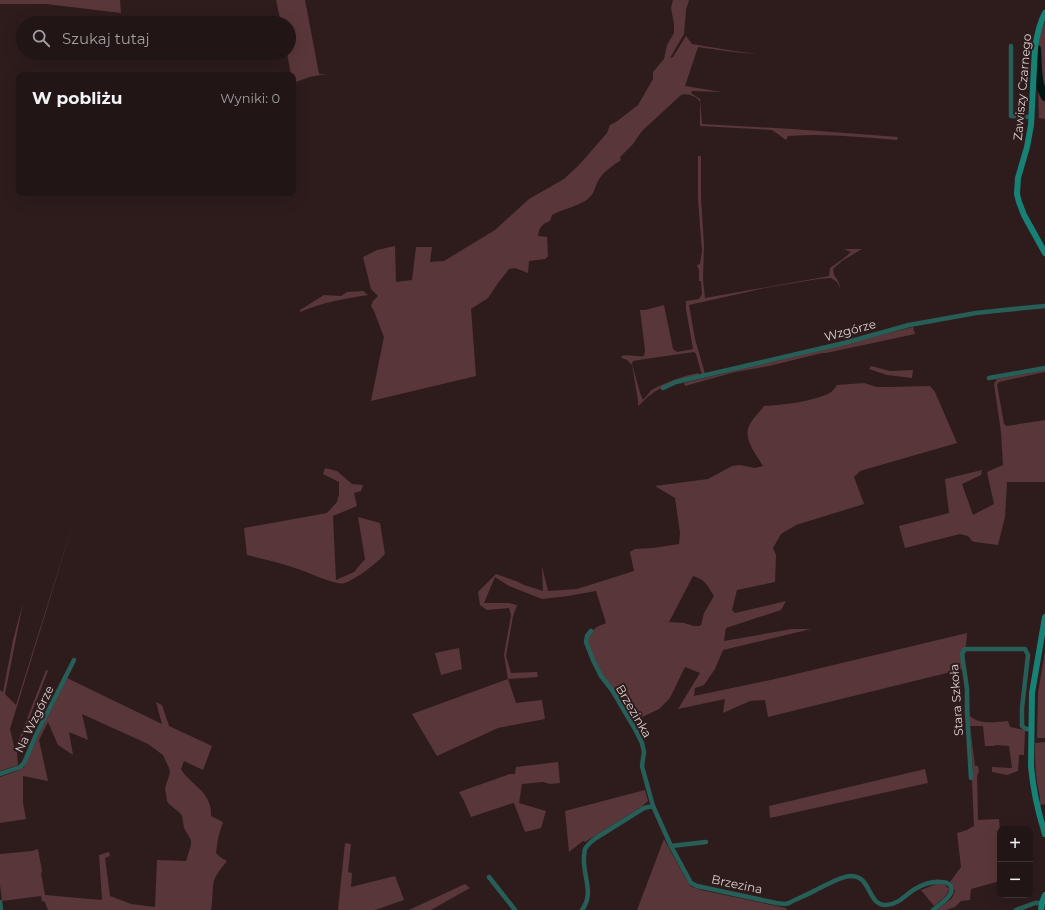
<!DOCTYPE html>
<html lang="pl">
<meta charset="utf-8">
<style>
body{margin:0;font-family:Montserrat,sans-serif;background:#2a1e1f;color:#f1f3f6}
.controls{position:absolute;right:12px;bottom:12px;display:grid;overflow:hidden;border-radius:8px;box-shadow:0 4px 16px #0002}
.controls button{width:36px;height:36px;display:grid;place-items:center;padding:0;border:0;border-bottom:1px solid #3f3435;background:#221516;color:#f1f3f6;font:20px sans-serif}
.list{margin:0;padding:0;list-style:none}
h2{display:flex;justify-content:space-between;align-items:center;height:52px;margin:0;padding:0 16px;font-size:17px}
h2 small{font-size:13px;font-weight:400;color:#a29fa1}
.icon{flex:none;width:22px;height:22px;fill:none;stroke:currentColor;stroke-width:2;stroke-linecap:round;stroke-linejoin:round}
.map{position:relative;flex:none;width:1045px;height:910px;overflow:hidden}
.search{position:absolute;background:#221516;box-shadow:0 4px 16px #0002;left:16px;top:16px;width:280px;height:44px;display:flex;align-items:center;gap:10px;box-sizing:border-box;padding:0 14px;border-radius:22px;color:#a29fa1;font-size:15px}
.panel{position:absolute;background:#221516;box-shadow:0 4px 16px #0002;left:16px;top:72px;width:280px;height:124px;border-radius:8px}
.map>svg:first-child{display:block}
.green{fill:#593639;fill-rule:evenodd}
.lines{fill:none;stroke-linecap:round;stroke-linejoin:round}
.river{stroke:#011512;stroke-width:8}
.street{stroke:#265f58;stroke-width:4.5}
.secondary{stroke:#168276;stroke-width:6}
.labels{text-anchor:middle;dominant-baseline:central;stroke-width:4;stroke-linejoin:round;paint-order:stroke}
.street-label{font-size:12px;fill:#ded1d2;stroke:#2e1c1d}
</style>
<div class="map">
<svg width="1045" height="910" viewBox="0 0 1045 910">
<rect width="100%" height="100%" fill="#2e1c1d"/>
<g class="green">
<polygon points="0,0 120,0 121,13 46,4 0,4"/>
<polygon points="276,0 305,0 319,74 326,74 310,77 293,83 293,75 291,75 287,53 289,53 289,23 281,23"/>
<path d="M 673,0 L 689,0 L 686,10 L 684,34 L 670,58 L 673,57 L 686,36 L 692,44 L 734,51 L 758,54 L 733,52 L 698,47 L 685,86 L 722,92 L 692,91 L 691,93 L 700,99 L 702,124 L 793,129 L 898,137 L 897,140 C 861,137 824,133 788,136 L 786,140 L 772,130 L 700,126 L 700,102 C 697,96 691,95 685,94 L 681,95 L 642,131 L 633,144 L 620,157 L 621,160 C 612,166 603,172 598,181 C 595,187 594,194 589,198 C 584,204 561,210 552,215 L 550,221 C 542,224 539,227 538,236 L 547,237 L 548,256 L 545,259 L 529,261 L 528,273 L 515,268 L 509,269 L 498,283 L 488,298 L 471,309 L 476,376 L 371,401 L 384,337 L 374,311 L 371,306 L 373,301 L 378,296 L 371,289 L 363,257 L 377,250 L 395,246 L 396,282 L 412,280 L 416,247 L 432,247 L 430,262 L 444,261 L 495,230 L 529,199 L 564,179 L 579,165 L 607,133 L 610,125 L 616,122 L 638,105 L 653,79 L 653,72 L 664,59 L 667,45 L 674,33 L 674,24 L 671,8 Z"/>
<polygon points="1045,22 1045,119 1039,118 1037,54 1041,30"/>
<path d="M 698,156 L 701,156 L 701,198 L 704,244 L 703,280 L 705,298 L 829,276 L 830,268 C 836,264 847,256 851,252 L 844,249 L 862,249 L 842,261 L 833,269 L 834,275 L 838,281 L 841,290 L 837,282 L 831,278 L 818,279 L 765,288 L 689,305 L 695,339 L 705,374 L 702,375 L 696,354 L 694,352 L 645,359 L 633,361 L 632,364 L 640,393 L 643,400 L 650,392 L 650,391 C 666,382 682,376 699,373 L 699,375 C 682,380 664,384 650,395 C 646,398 642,403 638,406 L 638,400 L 632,365 L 627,360 L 622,358 L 621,356 C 629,354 635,357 644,356 L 645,350 L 640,310 L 645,310 L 664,305 L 673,349 L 677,352 L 693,349 L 686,309 L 686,301 L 699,299 L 702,294 L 701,281 L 699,281 L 699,270 L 697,265 L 700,264 L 702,251 L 698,200 Z"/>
<path d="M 363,291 L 368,295 C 343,299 324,302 300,312 L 300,310 L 324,295 L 341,296 L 347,292 Z"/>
<polygon points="913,327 915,334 826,353 822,353 769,366 735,372 685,386 684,383 822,350"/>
<polygon points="871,366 890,371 913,370 912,378 887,375 869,369"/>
<polygon points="1045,370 1045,372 999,382 997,385 1004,424 1007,426 1045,420 1045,482 1007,482 1005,517 998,545 975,542 972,541 968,536 960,534 905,548 899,526 949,513 945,479 982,470 981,475 962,484 973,515 994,504 987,472 1003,465 1001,432 994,384 997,379"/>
<path d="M 864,383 L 877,387 L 889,387 L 930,386 L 935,392 L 957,443 L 860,471 L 854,477 L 864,504 L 796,525 L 781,534 L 773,548 L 776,555 L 775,582 L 737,590 L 732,610 L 735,613 L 786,601 L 781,610 L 726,628 L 724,641 L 792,629 L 811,629 L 723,650 L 715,669 L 704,685 L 695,688 L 694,696 L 775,679 L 967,633 L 966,645 L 961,653 L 963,669 L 768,717 L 765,700 L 750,701 L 723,713 L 725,699 L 678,709 L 700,673 L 685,667 L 670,698 L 659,709 L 634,721 L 624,705 L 603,676 L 587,643 C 591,629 594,628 606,623 L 596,591 L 568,596 L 542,599 L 509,586 L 495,577 L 484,603 L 509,603 L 517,605 L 513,616 L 506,656 L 511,673 L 537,672 L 538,677 L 508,679 L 516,703 L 542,700 L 545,719 L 498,728 L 437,756 L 412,714 L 508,679 L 504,655 L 511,615 L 509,608 L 487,610 L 480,605 L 478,592 L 496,574 L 516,581 L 524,585 L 543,591 L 542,566 L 548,591 L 577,589 L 634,571 L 630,552 L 635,549 L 653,548 L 679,544 L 680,533 L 675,498 L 655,486 L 708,479 L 732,466 L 740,465 L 755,468 L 763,466 C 757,455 743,440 749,426 C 752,419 759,413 764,406 C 784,405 809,402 828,394 C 832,392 835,388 837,385 ZM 693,576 C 706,580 707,585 714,596 L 704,613 L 701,625 L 699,626 L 694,626 L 684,623 L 669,622 Z"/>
<path d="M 325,468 L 337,471 L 352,484 L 363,485 L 361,491 L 354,493 L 357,506 L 333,516 L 336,580 L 354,572 L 365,559 L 358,517 L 380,523 L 385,554 C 377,563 356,579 345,583 C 336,586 308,572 298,569 C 281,563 264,559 247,555 L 244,528 L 327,513 L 337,502 L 339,494 L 339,482 L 323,474 Z"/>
<polygon points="75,517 10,729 15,750 46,670 48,671 19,745 17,753 18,765 0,771 0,690 3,692 13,640 23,603 5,694 16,705"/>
<polygon points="459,648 462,669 441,675 435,653"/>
<polygon points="1045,651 1045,738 1037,738 1038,693"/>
<path d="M 67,678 L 162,724 L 156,702 L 162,705 L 169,726 L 212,746 L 203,770 L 184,761 L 181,769 C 189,783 206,789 210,806 C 211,809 211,813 211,816 L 223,822 L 218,838 L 216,853 L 220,857 L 227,861 C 222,867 217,873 214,880 C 212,888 213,901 211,910 L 48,910 L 45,902 L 42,901 L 41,896 L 2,901 L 0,885 L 0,854 L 32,851 L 38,849 L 42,871 L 41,874 L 45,895 L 102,900 L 99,855 L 109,852 L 110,856 L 105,858 L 110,896 L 131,904 L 155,907 L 157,860 L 186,861 L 191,845 L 191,840 L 184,828 L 182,816 L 180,813 L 169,804 L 167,801 L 165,788 L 170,773 L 169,768 L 163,755 L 148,744 L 82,714 L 88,740 L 69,732 L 73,755 L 58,745 L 48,722 L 39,740 L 48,781 L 23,776 L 23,803 L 26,819 L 0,823 L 0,777 L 14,772 L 24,767 L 38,736 Z"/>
<path d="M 969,693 L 970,716 C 979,725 996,722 1008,721 L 1010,727 L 1025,730 L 1024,755 L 1019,755 L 1018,771 L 1007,775 L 992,772 L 992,767 L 1012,768 L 1009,746 L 996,745 L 993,746 L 985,746 L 983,726 L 970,726 L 975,766 L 978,766 L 979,771 L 977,776 L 978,820 L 999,819 L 1000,831 L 1000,881 L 971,889 L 970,900 L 961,901 L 955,907 L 946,910 L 937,910 L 952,898 L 955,891 L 953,886 L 950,882 L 961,867 L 957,833 L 967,830 L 974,826 L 972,780 L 973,768 L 969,718 Z"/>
<path d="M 1045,742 L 1045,804 L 1040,805 C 1041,797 1038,790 1037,782 C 1035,769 1035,756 1035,743 Z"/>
<polygon points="558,762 560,783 550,784 543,782 522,784 519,803 546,811 541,828 525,832 514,803 513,803 471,817 464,801 459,792 510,774 515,774 516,767"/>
<polygon points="925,769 928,783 770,818 769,806"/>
<polygon points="645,790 648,801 641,807 585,842 583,841 569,852 565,811"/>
<polygon points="664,839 690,886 701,890 786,908 787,910 637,910"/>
<polygon points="345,843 351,844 348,872 352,873 351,887 395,876 404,900 375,910 338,910"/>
<path d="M 939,883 L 945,885 L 949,889 C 947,897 940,901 934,906 L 921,890 Z"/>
<polygon points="465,884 470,888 431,910 409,910"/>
</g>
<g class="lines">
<path class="river" d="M 1037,49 C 1038,65 1037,83 1045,97"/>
<g class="street">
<polyline points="1011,46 1011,116 1032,117"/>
<polyline points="989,378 1045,368"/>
<polyline points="663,388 676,382 844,343 909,325 976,313 1004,310 1045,306"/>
<path d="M 591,631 L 587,636 L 586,642 L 593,660 L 601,676 L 612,690 L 635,729 L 642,743 L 644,752 L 642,766 L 643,770 L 653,806 L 671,846 L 691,883 L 697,886 L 776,903 L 785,904 L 789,903 C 798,898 807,895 816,890 C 827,885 839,877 850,876 C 854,876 859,877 862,880 C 871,888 871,905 886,905 C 898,905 906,894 915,889 C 922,885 933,881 941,882 C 944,882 948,883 950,885 C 957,894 939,905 933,910"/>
<polyline points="0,774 20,767 24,763 36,735 74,660"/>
<polyline points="971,778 967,711 967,689 962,654 965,649 1025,649 1028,655 1022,708 1022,726 1026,729 1031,729"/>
<polyline points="671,846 706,842"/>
<polyline points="489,877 515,910"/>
<polyline points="0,902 1,910"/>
<path d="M 582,910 C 595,893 582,875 584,855 C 585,853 584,851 585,849 C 587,845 592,841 596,838 L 644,808 L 653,806"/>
<polyline points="1016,910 1035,903 1042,903"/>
</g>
<g class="secondary">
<path d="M 1045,13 C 1039,24 1037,35 1035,48 L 1031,125 L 1027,147 L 1018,178 L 1017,194 L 1019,202 L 1024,215 L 1045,253"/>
<path d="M 1045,617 L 1032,693 L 1031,766 C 1033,789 1038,812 1045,834"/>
<polyline points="1041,910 1042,903 1045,895"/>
</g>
</g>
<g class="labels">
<g class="street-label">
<text transform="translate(1022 87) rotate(-85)">Zawiszy Czarnego</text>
<text transform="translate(850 330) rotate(-15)">Wzgórze</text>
<text transform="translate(956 700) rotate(-94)">Stara Szkoła</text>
<text transform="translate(634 711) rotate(60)">Brzezinka</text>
<text transform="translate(34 719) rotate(-64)">Na Wzgórze</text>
<text transform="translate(737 884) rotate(12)">Brzezina</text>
</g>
</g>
</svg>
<div class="controls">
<button>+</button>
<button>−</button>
</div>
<div class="search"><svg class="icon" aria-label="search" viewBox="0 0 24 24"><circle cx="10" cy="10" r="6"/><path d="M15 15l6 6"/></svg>Szukaj tutaj</div>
<section class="panel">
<h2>W pobliżu<small>Wyniki: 0</small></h2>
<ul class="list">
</ul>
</section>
</div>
